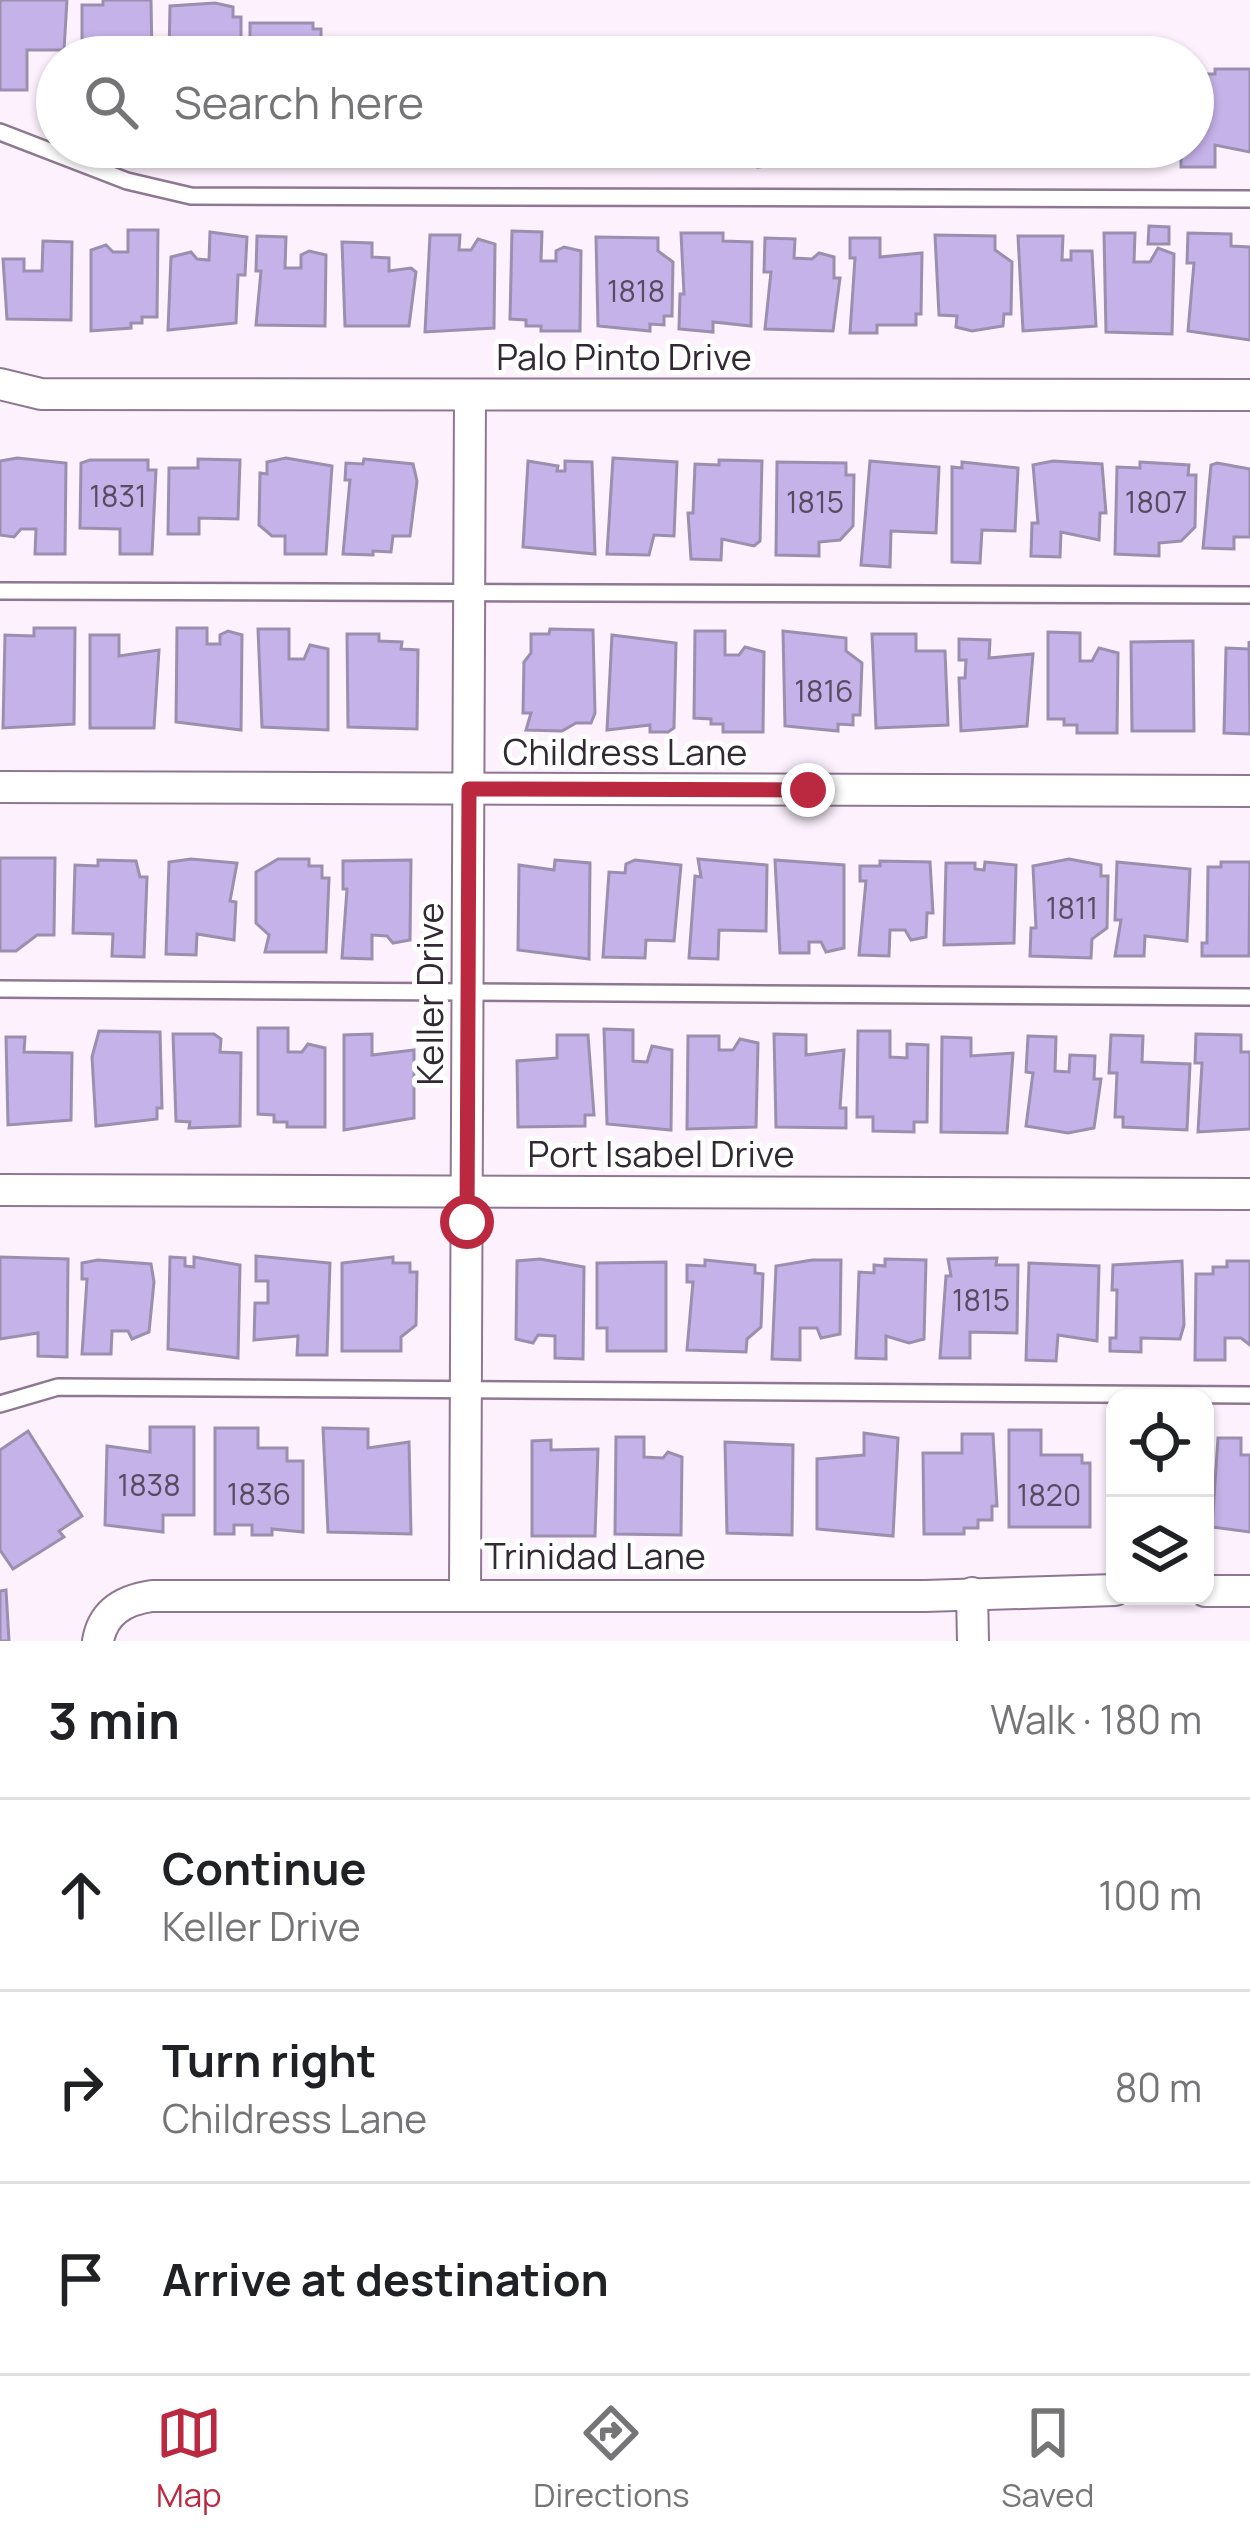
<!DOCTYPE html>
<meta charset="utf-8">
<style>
body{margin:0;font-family:Manrope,sans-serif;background:#f6f6f6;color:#202124}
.controls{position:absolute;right:36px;bottom:36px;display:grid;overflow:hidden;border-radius:24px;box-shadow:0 3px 9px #0004}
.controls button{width:108px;height:108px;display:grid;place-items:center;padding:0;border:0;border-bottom:3px solid #e0e0e0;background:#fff;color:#202124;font:60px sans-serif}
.stop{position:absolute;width:36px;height:36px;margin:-27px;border:9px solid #ba2940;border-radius:50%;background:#fff}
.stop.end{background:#ba2940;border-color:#fff;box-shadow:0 3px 12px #0008}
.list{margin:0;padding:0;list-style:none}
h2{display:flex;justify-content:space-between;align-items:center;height:156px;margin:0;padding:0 48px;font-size:51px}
h2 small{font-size:39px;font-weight:400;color:#757577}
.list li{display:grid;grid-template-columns:78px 1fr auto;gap:36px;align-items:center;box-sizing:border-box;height:192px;padding:0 48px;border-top:3px solid #e0e0e0}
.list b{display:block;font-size:45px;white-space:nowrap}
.list p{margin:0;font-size:39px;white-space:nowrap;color:#757577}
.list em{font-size:39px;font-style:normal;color:#757577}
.icon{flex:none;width:66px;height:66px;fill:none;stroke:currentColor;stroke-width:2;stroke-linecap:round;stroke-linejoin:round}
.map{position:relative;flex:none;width:1250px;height:1641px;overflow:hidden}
.search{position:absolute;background:#fff;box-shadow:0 3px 9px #0004;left:36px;right:36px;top:36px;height:132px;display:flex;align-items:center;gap:30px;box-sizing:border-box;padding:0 42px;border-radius:66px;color:#757577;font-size:45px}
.sheet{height:732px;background:#fff}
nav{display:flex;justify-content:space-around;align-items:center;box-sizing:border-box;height:168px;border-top:3px solid #e0e0e0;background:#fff;font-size:33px;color:#757577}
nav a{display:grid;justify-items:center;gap:6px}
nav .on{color:#ba2940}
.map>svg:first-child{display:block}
.building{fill:#c5b2e8;stroke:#9a8fae;stroke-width:3}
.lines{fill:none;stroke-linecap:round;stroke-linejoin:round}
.service-casing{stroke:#8e7790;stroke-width:20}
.minor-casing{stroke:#8e7790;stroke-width:34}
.service{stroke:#fff;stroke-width:15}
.minor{stroke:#fff;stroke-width:30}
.route{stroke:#ba2940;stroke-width:15}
.labels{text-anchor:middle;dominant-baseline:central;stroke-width:10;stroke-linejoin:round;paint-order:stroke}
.number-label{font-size:30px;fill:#584b61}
.street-label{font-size:36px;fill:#332934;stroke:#fff}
</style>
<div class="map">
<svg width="1250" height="1641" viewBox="0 0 1250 1641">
<rect width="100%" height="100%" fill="#fcf1fd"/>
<g class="building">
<polygon points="0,0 67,0 64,50 27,50 27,90 0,90"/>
<polygon points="103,0 151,0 152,57 82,57 82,5 103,5"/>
<polygon points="215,3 233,7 233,17 241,17 241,57 169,57 170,6"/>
<polygon points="250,23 313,23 313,29 321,29 321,57 250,57"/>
<polygon points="362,46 405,46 405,57 339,57 339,50"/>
<polygon points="1215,69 1250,69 1250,152 1215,145 1215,167 1181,167 1181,147 1193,147 1193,82 1201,82 1201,74 1215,74"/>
<polygon points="335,147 377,147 364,156 335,156"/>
<rect x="505" y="147" width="59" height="9"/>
<polygon points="583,147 649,147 625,150 624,165 582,162"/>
<polygon points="677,147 707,147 706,161 677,161"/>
<polygon points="758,147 788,147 788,163 758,167"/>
<polygon points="845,147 878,147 874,164 845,164"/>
<polygon points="928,147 970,147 970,164 927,164"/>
<polygon points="1012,147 1079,147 1075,161 1012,161"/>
<rect x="1093" y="147" width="58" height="13"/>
<polygon points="1149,226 1169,227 1169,244 1148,244"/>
<polygon points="128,230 158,230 157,317 142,317 142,323 131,323 131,328 91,331 91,250 106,245 113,252 128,252"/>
<polygon points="512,231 542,232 541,261 556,261 556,251 564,247 581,251 580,331 541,331 541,326 526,326 526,320 510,319"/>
<polygon points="210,232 247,237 245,275 238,275 236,323 168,330 171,257 191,252 197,259 209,260"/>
<polygon points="681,233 723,233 723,241 752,242 751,326 713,322 713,332 679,329 680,294 684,294"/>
<polygon points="1104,233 1135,233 1134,262 1150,262 1158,248 1174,254 1172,334 1106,332"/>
<polygon points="1188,233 1231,234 1231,246 1250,247 1250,340 1188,331 1194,263 1187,263"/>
<polygon points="430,235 460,235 459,250 471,250 478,239 495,244 494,328 425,332"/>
<polygon points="935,235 995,236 995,250 1012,262 1011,314 1004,314 1003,326 972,331 956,327 957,316 939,315"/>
<polygon points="257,236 286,237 285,268 301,268 301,255 309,251 326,255 325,326 256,325 261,271 256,271"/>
<polygon points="1018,236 1063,236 1062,260 1071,260 1071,251 1092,251 1096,326 1023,331"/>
<polygon points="596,237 658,238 658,251 673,262 672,316 664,316 664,325 650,324 650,331 598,326"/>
<polygon points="765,238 795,239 794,258 812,259 819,253 834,257 834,278 840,278 833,331 765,329 771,272 764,272"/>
<polygon points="850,238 880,238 880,257 922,253 921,314 916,314 916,325 877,325 877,333 850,333 855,258 850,258"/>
<polygon points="43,241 72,242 71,320 7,319 3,259 24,259 24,271 42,271"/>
<polygon points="342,242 372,243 372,257 389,258 389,271 411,268 416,272 409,326 345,326"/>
<polygon points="17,458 66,463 65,554 35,554 36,529 21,529 14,537 0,535 0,461"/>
<polygon points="286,458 332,466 326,554 285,554 285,536 272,536 259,525 260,473 267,474 267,462"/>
<polygon points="613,458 677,462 674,536 654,535 649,555 607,554"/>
<polygon points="198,459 240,460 238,519 199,518 199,534 168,534 169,468 198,468"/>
<polygon points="364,459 413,464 417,481 410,536 393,536 391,552 373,551 373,555 343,554 350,480 345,480 346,463 363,464"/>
<polygon points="90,460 148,460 148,470 156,470 152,554 120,554 120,529 80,528 81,463"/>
<polygon points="719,460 762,461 760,541 754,546 722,539 721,560 691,559 688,513 693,513 695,464 719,465"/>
<polygon points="528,461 558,466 557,471 565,471 565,461 592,462 595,554 523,547"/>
<polygon points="870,461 939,467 936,533 891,531 890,567 861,565"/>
<polygon points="1053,461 1102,464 1106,513 1100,513 1099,540 1061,532 1060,557 1031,556 1032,523 1038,523 1033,465"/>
<polygon points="777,462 846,463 846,475 854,475 853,526 840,540 819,542 819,556 776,555"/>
<polygon points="962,462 1018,468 1015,531 982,530 980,563 952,562 952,467 962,468"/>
<polygon points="1140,462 1189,465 1188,475 1196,475 1195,527 1181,541 1159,543 1159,556 1115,554 1117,467 1140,468"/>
<polygon points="1217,463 1250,469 1250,537 1234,537 1234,549 1203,548 1211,465"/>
<polygon points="34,628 75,628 74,724 3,728 5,635 34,636"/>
<polygon points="177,628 207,628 207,644 220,644 220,635 228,631 242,635 241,730 176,722"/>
<polygon points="258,629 289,629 289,659 304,659 310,645 328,649 328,730 262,727"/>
<polygon points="550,629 593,630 595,713 591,723 576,723 562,731 526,730 531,713 523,713 524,662 531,653 531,634 549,634"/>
<polygon points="695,631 725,631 725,655 739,655 745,647 764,652 763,732 723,732 723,724 711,724 711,719 694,718"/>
<polygon points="783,631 846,638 846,651 862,663 860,715 853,715 853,725 838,724 838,731 785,726"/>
<polygon points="1048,632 1080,633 1080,661 1092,661 1099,648 1118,653 1117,733 1077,733 1077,725 1064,725 1064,719 1048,719"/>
<polygon points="347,634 379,634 379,641 402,642 401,649 418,650 417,729 348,727"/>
<polygon points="872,634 916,634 916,651 945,651 948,725 876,728"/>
<polygon points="90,635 119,635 119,656 159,650 154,728 90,728"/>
<polygon points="612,635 676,643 674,728 668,732 650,732 650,725 607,730"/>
<polygon points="959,639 990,640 989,658 1033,654 1027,726 961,731 959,678 965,678 966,660 959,660"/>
<polygon points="1193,641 1194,731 1132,731 1131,642"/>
<polygon points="1249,641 1250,734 1224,733 1226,648 1249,649"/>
<polygon points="0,858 55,858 54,935 37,935 16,951 0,951"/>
<polygon points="191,859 237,863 230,901 236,902 234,940 197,934 196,955 166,954 169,862"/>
<polygon points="278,859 309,859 309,866 322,866 322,878 329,878 326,952 265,952 269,935 256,923 256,872"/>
<polygon points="698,859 767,865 766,931 719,930 718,959 689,958 695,876 701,877"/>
<polygon points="1069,859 1101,865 1101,876 1108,876 1107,928 1092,939 1091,958 1030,956 1031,928 1036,928 1033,866"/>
<polygon points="98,860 136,861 140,877 147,877 144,957 112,956 113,934 73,933 75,865 98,866"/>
<polygon points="411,860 410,940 393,943 387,936 372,935 372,959 342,958 347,889 343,889 343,861"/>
<polygon points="555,860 590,863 589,959 518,950 519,865 554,870"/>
<polygon points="635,860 681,865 674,941 646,940 645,958 603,957 609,872 625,873 626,864"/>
<polygon points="775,860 844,865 844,948 826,952 821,942 809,942 809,953 780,953"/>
<polygon points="880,861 930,862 933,913 927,913 926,937 911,940 905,930 890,930 889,956 859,955 866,881 860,881 860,866 880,866"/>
<polygon points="985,862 1016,865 1014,943 944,945 946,863 975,863 975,869 984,870"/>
<polygon points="1117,862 1190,869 1187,941 1145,936 1144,956 1115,956 1121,920 1115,920"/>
<polygon points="1221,862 1250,862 1249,956 1202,956 1202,943 1207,943 1208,867 1221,867"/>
<polygon points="258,1028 288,1028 288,1052 302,1052 308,1044 325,1048 325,1127 287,1127 287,1122 274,1122 274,1115 258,1114"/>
<polygon points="604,1029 633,1030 633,1061 647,1062 652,1046 672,1050 671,1130 607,1124"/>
<polygon points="99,1031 160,1032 162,1108 157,1108 157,1119 96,1126 92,1057"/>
<polygon points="858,1031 890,1031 890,1057 907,1058 907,1044 928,1045 927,1122 914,1122 914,1132 873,1131 873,1117 857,1117"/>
<polygon points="173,1034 214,1034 221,1039 220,1052 241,1053 240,1126 189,1128 190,1122 176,1121"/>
<polygon points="372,1034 372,1055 414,1050 414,1118 344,1130 344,1035"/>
<polygon points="774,1034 806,1035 806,1055 844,1050 840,1108 846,1108 846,1128 776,1127"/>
<polygon points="1196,1034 1241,1035 1241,1052 1250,1052 1250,1129 1198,1132 1202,1063 1195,1063"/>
<polygon points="557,1035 588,1035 594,1115 585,1115 585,1126 518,1127 517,1061 557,1058"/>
<polygon points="1111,1035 1143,1036 1142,1062 1190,1064 1187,1130 1123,1127 1123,1117 1115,1117 1117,1073 1109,1073"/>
<polygon points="688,1036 719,1036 719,1050 733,1050 740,1039 758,1043 756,1127 687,1129"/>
<polygon points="1028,1036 1056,1037 1055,1071 1069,1072 1070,1055 1095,1056 1094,1079 1101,1079 1094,1128 1068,1133 1026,1126 1033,1073 1026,1072"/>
<polygon points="6,1037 25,1037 24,1052 72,1053 71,1120 8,1125"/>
<polygon points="942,1037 971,1038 971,1056 1013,1053 1007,1133 941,1132"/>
<polygon points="256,1256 330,1263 327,1355 297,1355 298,1336 254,1340 255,1303 268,1303 268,1281 256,1281"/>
<polygon points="0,1257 68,1259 67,1357 38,1356 38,1333 0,1339"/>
<polygon points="170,1257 185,1258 185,1266 194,1267 194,1257 240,1265 238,1358 168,1349"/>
<polygon points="393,1257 393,1263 410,1263 410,1272 417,1272 416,1325 401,1337 401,1351 342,1351 342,1263"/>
<polygon points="997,1258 996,1265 1018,1265 1017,1333 970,1332 970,1358 940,1358 946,1276 951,1276 948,1259"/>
<polygon points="540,1259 584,1267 583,1359 555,1358 555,1336 538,1335 533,1343 516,1339 517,1261"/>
<polygon points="885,1259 926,1260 924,1339 909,1343 886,1336 886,1359 856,1358 859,1272 874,1273 874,1265 885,1266"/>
<polygon points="98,1260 151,1264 154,1282 149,1332 132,1339 128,1331 112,1331 111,1354 82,1354 87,1279 82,1279 82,1263"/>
<polygon points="705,1260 755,1265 755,1273 763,1274 761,1327 747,1339 746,1352 687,1350 693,1282 687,1282 687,1265 705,1266"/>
<polygon points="812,1260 841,1260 840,1334 821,1338 817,1328 800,1328 800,1360 772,1359 776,1266"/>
<polygon points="1182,1261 1184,1325 1180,1339 1141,1338 1141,1352 1110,1351 1110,1338 1116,1338 1117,1290 1112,1290 1113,1265"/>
<polygon points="1227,1261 1250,1261 1250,1345 1241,1338 1225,1338 1225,1360 1195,1360 1196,1274 1213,1274 1213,1267 1227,1267"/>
<polygon points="666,1262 666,1351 607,1351 607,1328 597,1328 597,1263"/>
<polygon points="1029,1263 1099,1266 1097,1341 1058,1335 1056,1361 1026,1360"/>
<polygon points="150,1427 194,1427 194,1515 163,1515 163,1532 105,1525 107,1446 150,1452"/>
<polygon points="215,1428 258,1428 258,1448 287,1448 287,1461 303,1461 303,1532 272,1529 272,1535 252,1535 252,1525 234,1525 234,1534 215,1534"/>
<polygon points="323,1428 368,1429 368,1448 409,1442 411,1534 328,1532"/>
<polygon points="1009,1430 1041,1430 1041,1455 1082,1455 1082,1463 1090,1463 1090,1527 1009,1527"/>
<polygon points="28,1431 82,1516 59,1531 64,1537 13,1569 0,1550 0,1450"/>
<polygon points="864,1433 898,1438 893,1536 817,1529 817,1459 864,1455"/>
<polygon points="962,1434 993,1434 997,1506 992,1506 992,1520 978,1520 978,1528 964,1528 964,1534 924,1534 923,1453 962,1453"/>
<polygon points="616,1437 644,1437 644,1457 663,1458 668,1452 682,1457 681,1535 615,1534"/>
<rect x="1108" y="1438" width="7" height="93"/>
<polygon points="1218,1438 1241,1438 1241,1455 1250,1455 1250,1532 1212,1527"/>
<polygon points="551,1440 551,1450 598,1449 595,1536 532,1536 532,1441"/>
<polygon points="725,1442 793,1445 792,1535 727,1533"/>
<polygon points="6,1590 9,1641 0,1641 0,1591"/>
</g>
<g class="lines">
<defs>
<g id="service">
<polyline points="0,132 127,181 191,196 1250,199"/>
<polyline points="0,591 1250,595"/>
<polyline points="0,989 1250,997"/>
<polyline points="0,1404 58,1387 1250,1395"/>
</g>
<g id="minor">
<polyline points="0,384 41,394 1250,395"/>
<polyline points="0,787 1250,791"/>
<polyline points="0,1190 1250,1194"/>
<polyline points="1205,1591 1250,1591"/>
<polyline points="972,1593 973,1641"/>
<polyline points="465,1594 470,395"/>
<path d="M 98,1641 C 103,1612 124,1600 152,1596 L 925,1596 L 1115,1590"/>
</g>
</defs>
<use href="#service" class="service-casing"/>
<use href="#minor" class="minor-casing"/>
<use href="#service" class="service"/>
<use href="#minor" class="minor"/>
</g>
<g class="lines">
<polyline class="route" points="467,1222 469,789 808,790"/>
</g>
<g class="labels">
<g class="number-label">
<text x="636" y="290">1818</text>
<text x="118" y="495">1831</text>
<text x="815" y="501">1815</text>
<text x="1156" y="501">1807</text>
<text x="824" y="690">1816</text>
<text x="1072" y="907">1811</text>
<text x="981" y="1299">1815</text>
<text x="149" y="1484">1838</text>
<text x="259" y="1493">1836</text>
<text x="1049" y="1494">1820</text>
</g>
<g class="street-label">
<text x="624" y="356">Palo Pinto Drive</text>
<text x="625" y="751">Childress Lane</text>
<text transform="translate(429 994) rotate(-90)">Keller Drive</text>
<text x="661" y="1153">Port Isabel Drive</text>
<text x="595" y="1555">Trinidad Lane</text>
</g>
</g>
</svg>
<div class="controls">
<button><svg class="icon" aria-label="locate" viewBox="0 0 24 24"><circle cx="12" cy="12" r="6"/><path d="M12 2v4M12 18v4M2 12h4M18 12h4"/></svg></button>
<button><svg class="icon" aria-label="layers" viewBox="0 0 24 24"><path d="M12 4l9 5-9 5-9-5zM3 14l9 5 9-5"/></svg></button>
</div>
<div class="stop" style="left:467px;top:1222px"></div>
<div class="stop end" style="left:808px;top:790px"></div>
<div class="search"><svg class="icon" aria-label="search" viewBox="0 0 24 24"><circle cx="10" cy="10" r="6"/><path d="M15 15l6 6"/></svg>Search here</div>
</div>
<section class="sheet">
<h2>3 min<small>Walk · 180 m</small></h2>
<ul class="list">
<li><svg class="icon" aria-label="ahead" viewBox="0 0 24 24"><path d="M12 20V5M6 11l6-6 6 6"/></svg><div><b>Continue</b><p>Keller Drive</p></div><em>100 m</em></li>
<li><svg class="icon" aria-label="right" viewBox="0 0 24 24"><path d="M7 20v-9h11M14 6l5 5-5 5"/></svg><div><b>Turn right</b><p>Childress Lane</p></div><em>80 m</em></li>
<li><svg class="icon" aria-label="arrive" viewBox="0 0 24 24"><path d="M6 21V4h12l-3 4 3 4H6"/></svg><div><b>Arrive at destination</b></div></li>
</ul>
</section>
<nav>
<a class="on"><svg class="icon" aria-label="map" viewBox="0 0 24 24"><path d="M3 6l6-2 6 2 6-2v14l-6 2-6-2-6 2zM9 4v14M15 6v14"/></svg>Map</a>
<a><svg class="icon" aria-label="directions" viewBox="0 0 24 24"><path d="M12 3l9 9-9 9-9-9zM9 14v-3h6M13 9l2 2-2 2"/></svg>Directions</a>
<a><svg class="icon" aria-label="saved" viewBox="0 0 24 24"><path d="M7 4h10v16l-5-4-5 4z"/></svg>Saved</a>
</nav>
